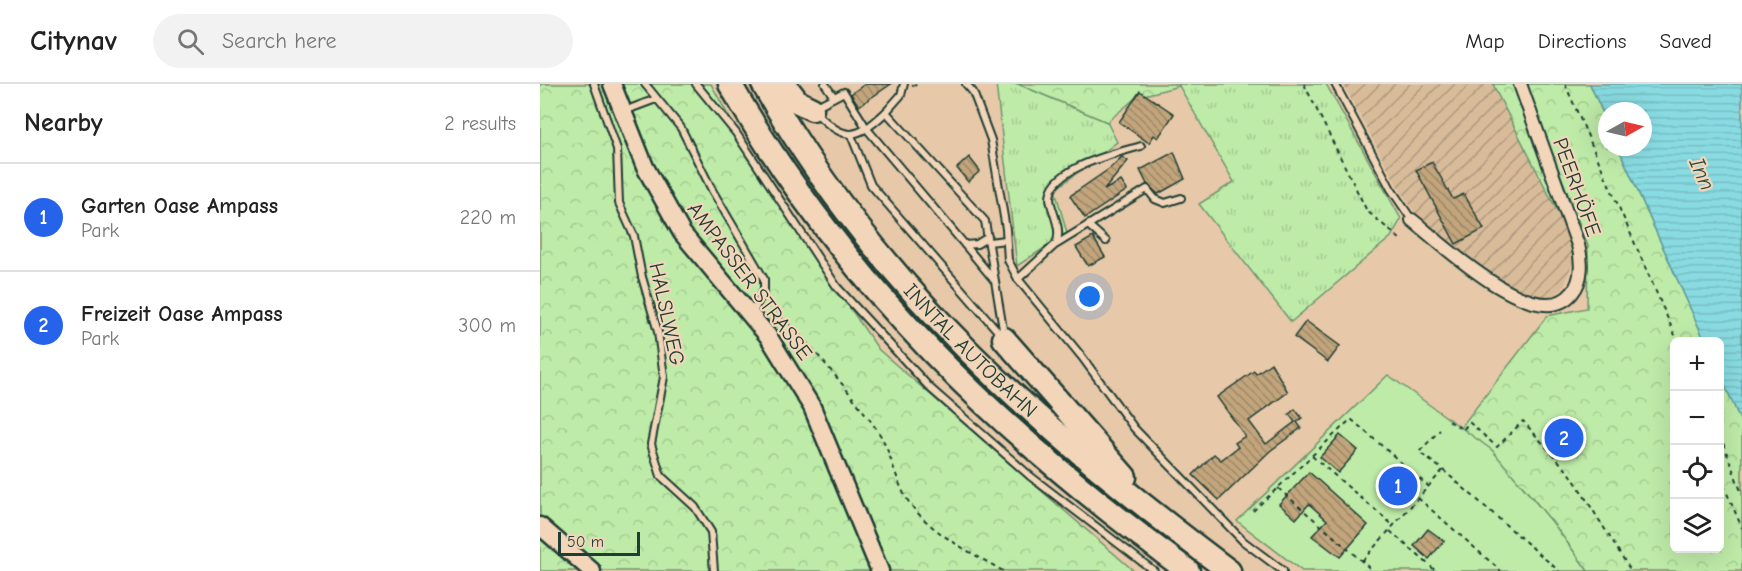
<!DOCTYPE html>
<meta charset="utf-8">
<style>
body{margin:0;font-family:"Comic Neue",sans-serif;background:#f2f2f2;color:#222}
.controls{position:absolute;right:18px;bottom:18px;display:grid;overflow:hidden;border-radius:9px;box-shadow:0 6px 24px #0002}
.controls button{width:54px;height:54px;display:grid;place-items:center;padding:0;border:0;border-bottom:2px solid #e0e0e0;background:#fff;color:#222;font:30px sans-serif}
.compass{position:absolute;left:1058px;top:18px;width:54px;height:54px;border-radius:50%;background:#fff;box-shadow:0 6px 24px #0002;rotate:82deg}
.scale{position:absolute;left:18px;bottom:15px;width:82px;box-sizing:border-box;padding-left:6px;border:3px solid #1f3d34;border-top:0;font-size:16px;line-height:21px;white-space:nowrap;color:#1f3d34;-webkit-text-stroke:4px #f3d6ba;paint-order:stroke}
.you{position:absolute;left:550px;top:213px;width:21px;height:21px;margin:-15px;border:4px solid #fff;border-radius:50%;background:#1a73e8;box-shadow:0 0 0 9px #1a73e833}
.badge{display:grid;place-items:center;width:39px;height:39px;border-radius:50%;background:#2563eb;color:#fff;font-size:20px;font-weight:700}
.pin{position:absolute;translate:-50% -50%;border:3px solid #fff;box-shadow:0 2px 6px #0006}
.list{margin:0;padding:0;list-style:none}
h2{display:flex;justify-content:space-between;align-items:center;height:78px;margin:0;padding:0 24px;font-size:26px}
h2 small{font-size:20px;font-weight:400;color:#767676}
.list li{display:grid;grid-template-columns:39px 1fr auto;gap:18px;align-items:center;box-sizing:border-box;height:108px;padding:0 24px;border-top:2px solid #e0e0e0}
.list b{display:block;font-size:22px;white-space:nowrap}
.list p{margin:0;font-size:20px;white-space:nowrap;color:#767676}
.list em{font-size:20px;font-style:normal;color:#767676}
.icon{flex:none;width:33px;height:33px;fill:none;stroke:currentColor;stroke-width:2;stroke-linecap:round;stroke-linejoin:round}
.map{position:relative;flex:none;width:1202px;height:487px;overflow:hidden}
header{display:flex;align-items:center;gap:36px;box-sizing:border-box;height:84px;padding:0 30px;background:#fff;border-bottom:2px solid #e0e0e0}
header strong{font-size:28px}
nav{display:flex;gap:33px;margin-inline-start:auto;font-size:21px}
.search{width:420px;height:54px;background:#f2f2f2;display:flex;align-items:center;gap:15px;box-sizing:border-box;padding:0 21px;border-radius:33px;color:#767676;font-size:22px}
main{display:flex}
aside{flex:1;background:#fff}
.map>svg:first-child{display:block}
.industrial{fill:url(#industrial-furrows)}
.grass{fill:url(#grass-tufts);stroke:#6e946e;stroke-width:1.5}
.forest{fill:url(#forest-crowns);stroke:#6e946e;stroke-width:1.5}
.garden{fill:#beeba8;stroke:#6e946e;stroke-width:1.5}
.water{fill:url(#water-rules);stroke:#5f9c9c;stroke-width:1.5}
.building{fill:url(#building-back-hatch);stroke:#1f3d34;stroke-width:1.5}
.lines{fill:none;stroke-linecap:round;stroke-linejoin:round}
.service-casing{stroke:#1f3d34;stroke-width:10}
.minor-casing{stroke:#1f3d34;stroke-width:16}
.secondary-casing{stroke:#1f3d34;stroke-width:21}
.motorway-casing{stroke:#1f3d34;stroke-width:27}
.path{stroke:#1f3d34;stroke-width:2;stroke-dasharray:4.5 4.5;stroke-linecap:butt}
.service{stroke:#f3d6ba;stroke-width:6}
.minor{stroke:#f3d6ba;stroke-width:12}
.secondary{stroke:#f3d6ba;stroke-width:16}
.motorway{stroke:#f3d6ba;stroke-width:22}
.labels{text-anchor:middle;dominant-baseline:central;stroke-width:4.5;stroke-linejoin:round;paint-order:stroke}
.street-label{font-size:21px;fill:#1f3d34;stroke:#f3d6ba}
.water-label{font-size:22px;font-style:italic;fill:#2a4d45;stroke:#f3d6ba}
</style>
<header>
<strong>Citynav</strong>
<div class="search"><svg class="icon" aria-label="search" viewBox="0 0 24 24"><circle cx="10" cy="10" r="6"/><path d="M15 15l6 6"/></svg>Search here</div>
<nav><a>Map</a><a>Directions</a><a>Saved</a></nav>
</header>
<main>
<aside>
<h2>Nearby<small>2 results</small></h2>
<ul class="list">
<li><span class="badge">1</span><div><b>Garten Oase Ampass</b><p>Park</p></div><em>220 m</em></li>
<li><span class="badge">2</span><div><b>Freizeit Oase Ampass</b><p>Park</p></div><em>300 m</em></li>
</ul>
</aside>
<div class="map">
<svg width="1202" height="487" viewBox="0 0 1202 487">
<defs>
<pattern id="industrial-furrows" width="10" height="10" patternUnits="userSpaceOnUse" patternTransform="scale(1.5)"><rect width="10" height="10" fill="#d8bb99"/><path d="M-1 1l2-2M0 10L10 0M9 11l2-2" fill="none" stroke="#af997e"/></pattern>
<pattern id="grass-tufts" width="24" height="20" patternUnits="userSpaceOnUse" patternTransform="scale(1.5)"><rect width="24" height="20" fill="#beeba8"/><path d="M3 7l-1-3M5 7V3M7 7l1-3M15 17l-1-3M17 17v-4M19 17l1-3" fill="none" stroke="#a3ca91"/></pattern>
<pattern id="forest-crowns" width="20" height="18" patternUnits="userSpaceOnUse" patternTransform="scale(1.5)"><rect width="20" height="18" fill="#beeba8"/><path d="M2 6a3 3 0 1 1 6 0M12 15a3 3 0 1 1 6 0" fill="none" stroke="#a3ca91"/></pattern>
<pattern id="water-rules" width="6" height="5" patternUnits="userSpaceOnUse" patternTransform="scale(1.5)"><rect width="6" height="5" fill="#89dbe2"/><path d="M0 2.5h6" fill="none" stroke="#76bdc2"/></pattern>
<pattern id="building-back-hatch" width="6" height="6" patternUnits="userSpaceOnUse" patternTransform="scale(1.5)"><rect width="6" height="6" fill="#c2a57b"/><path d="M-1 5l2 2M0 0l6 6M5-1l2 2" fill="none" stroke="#9d8866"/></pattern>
</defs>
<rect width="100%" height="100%" fill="#e7c9a9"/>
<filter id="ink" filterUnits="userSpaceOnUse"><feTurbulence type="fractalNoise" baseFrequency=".0167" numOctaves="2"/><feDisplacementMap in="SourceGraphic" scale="12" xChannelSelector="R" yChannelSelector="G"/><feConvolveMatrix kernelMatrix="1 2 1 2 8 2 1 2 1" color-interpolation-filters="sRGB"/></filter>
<g filter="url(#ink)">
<polygon class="industrial" points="803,0 953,0 1027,146 1035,172 1023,205 1009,214 989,211 938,184 883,141 857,101"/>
<g class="grass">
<polygon points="456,0 478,0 567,38 577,58 515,106 527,149 477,182"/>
<polygon points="638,0 786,0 861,135 851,153 751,238 659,120 694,98"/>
</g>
<g class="forest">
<polygon points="0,0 171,0 232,111 339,266 594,487 0,487"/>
<polygon points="478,0 638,0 639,2 597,13 567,38"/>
<polygon points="953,0 974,0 1027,146 958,11"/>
<path d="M 985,0 L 1050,0 L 1067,38 L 1067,63 L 1078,63 L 1165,257 L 1134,258 L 1134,464 L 1180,464 L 1180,290 L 1202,340 L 1202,487 L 1048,487 C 1010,435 972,382 921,343 L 1007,232 L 1047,224 L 1048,162 Z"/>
</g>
<polygon class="garden" points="848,291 952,366 1013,439 1048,487 762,487 697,437"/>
<polygon class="water" points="1050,0 1202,0 1202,340 1180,290 1180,258 1165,257 1078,63 1103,63 1103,27 1067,27 1067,38"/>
<g class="building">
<polygon points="325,0 351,0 319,22 311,10"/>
<polygon points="600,7 634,30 618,54 614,51 609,59 579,38"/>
<polygon points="634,68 645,95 618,110 607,100 600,86"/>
<polygon points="429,73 440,87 428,98 417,84"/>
<polygon points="582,73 588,77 564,106 581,97 587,106 545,134 530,112 569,85"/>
<polygon points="892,78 913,115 924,110 944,145 916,160 876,86"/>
<polygon points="553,153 565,173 548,182 536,163"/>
<polygon points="766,237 800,262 788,278 754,253"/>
<polygon points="731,279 748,308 709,337 726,360 755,338 749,330 755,325 762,334 757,338 761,344 730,367 679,416 653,391 674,370 681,376 698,363 695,359 705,352 677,313 714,287 716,290"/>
<polygon points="800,351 818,366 798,389 780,373"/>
<polygon points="769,388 828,441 800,473 772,452 787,436 769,420 756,435 739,420"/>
<polygon points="888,445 904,457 889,475 874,462"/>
</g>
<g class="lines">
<defs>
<g id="service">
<polyline points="54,0 77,65 79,119 94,152 102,193 118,248 124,293 111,360 121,392 155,423 171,448 174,487"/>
<polyline points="105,0 141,44 172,106 224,195 224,205 213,229"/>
<polyline points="156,0 196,49 297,203 390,304 490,392 614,487"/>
<polyline points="285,0 294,13"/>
<polyline points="426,0 433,8 451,56 466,145 468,176 478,195 542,273 594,344 703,457 743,487"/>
<polyline points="795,0 851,105 872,136"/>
<polyline points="275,23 304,8 327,45 425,161 437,160 448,153"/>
<polyline points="92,24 116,15"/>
<polyline points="346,28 361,11 364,0"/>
<path d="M 276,29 C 306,58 316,56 346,28 L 445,137 L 464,251"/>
<polyline points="311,51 331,101 462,252"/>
<polyline points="548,141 566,157"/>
<polyline points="449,158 466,156"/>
<polyline points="517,160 607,105 615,115 625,119 641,114"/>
<polyline points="425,161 454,196"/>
<path d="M 478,195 L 516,160 C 522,147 514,132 511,120 C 501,85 578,69 601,62"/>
</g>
<path id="minor" d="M 872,136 C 900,158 997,252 1032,209 C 1043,196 1042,176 1038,161 L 980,0"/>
<g id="secondary">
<polyline points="72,0 105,83 142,149 228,252 272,323 340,487"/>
<polyline points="0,442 52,487"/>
</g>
<g id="motorway">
<path d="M 190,0 C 305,202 462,351 648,487"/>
<path id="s1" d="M 223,0 C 338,205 504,348 689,487"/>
<polyline points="244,0 258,18 272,25"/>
<polyline points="464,255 585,393"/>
</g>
</defs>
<use href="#service" class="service-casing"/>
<use href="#minor" class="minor-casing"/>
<use href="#secondary" class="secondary-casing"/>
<use href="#motorway" class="motorway-casing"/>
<g class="path">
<polyline points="764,0 827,127 860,155"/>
<polyline points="1025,0 1138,258"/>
<polyline points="372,2 380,0"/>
<path d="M 225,222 C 245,226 330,332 342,354 C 353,375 357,403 371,421 C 395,452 431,468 463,487"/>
<polyline points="909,337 923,346 929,338 957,363 983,337 1031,391 1091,487"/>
<polyline points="1180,351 1202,410"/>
<polyline points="772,372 854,442"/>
<polyline points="903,386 1019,487"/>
<polyline points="1180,393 1202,444"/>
<polyline points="738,404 833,487"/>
<polyline points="878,414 961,487"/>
<polyline points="713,427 811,335 888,402"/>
<polyline points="850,447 896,487"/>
<polyline points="822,477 903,386 879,368 900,346"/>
</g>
<use href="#service" class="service"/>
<use href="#minor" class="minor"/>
<use href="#secondary" class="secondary"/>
<use href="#motorway" class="motorway"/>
</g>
</g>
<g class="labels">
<g class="street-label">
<text transform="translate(1037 103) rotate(70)">PEERHÖFE</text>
<text transform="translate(210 197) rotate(53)">AMPASSER STRASSE</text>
<text transform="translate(127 230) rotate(78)">HALSLWEG</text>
<text stroke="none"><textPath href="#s1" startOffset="339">INNTAL AUTOBAHN</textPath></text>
</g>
<g class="water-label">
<text transform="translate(1162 90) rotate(66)">Inn</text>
</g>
</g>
</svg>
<div class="controls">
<button>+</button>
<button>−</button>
<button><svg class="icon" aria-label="locate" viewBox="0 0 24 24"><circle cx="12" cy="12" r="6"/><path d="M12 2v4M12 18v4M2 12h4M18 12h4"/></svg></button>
<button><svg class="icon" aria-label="layers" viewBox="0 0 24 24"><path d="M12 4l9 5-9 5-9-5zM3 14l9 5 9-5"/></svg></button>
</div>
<svg class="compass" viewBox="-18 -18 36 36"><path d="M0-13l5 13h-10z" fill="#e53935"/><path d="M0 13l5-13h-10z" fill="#767676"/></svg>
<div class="scale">50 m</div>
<div class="you"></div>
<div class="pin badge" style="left:858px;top:402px">1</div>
<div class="pin badge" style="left:1024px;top:354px">2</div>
</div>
</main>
